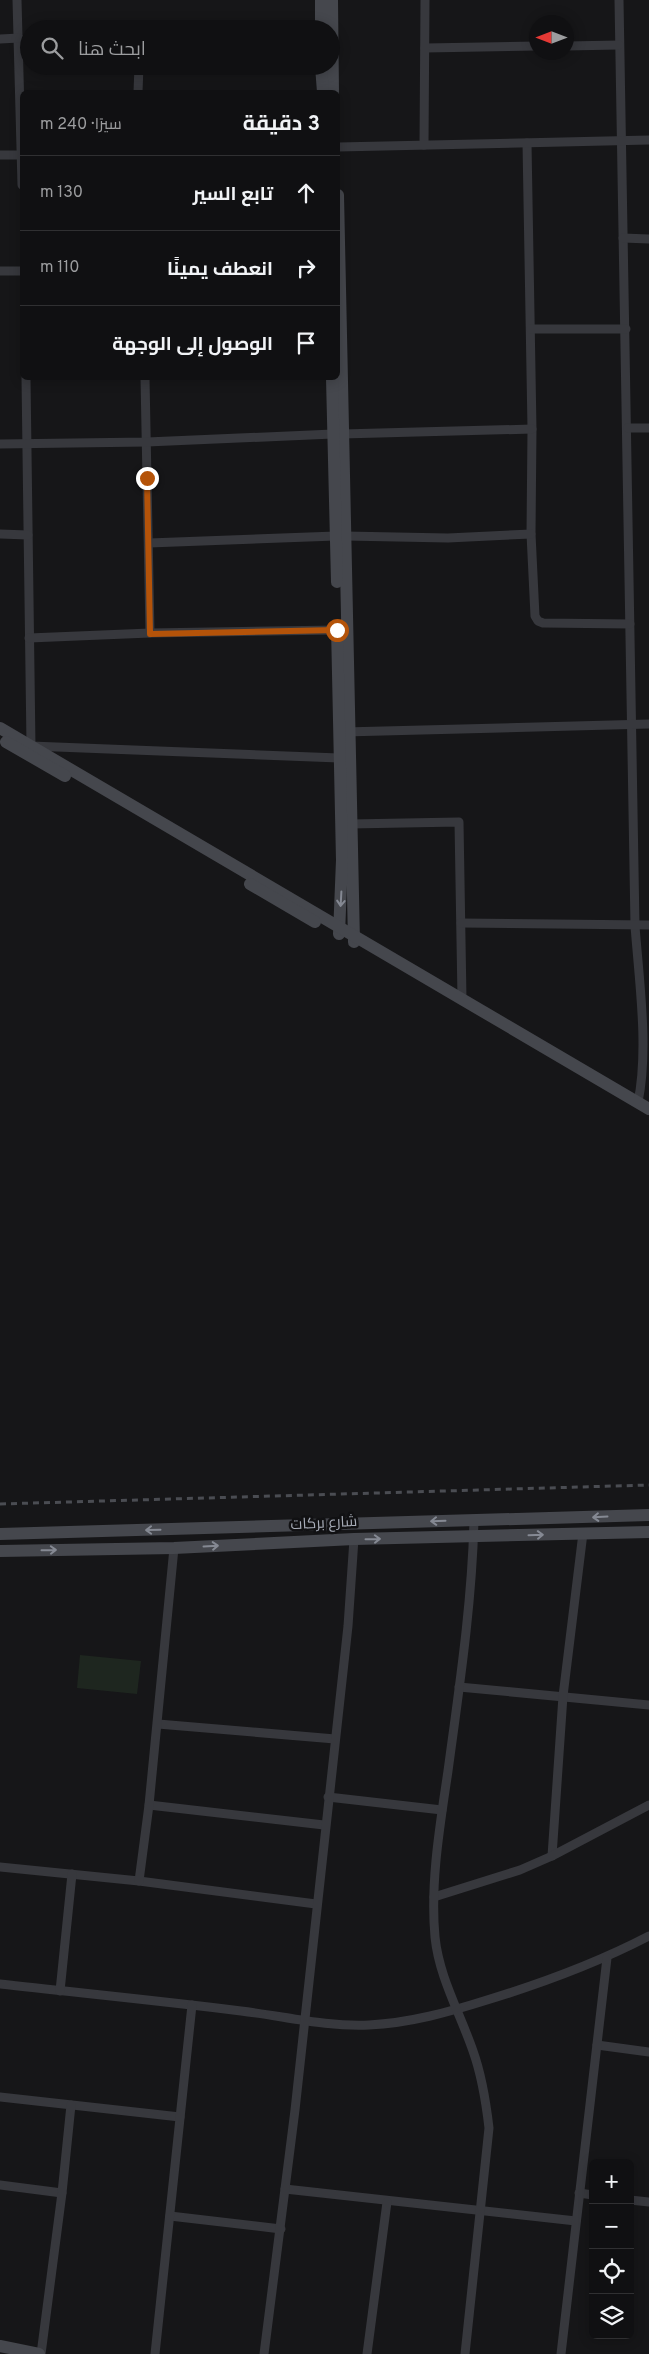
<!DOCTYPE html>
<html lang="ar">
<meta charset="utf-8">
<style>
body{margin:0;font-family:Overpass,Cairo,sans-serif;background:#19191b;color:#f1f3f6;direction:rtl}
.controls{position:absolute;right:15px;bottom:15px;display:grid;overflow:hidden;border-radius:8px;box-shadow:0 2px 12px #0003}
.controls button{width:45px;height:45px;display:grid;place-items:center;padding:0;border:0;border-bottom:1px solid #303032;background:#101012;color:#f1f3f6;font:25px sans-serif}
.compass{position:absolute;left:529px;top:15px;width:45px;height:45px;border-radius:50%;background:#101012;box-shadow:0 2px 12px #0003;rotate:270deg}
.stop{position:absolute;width:15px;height:15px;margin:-11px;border:4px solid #b45309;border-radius:50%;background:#fff}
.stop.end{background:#b45309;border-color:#fff;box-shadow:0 1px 5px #0008}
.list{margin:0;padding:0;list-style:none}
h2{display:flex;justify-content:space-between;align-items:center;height:65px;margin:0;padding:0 20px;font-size:21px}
h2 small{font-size:16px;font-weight:400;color:#9c9d9f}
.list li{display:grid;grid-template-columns:32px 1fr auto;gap:15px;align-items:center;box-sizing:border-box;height:75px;padding:0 20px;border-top:1px solid #303032}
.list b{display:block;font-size:19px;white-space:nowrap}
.list em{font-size:16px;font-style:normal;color:#9c9d9f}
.icon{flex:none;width:28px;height:28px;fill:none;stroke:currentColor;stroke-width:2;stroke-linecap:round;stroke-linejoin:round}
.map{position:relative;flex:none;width:649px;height:2354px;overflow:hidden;direction:ltr}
.search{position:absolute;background:#101012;box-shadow:0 2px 12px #0003;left:20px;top:20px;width:320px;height:55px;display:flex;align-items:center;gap:12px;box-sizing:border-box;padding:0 18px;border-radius:28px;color:#9c9d9f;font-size:19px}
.panel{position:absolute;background:#101012;box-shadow:0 2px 12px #0003;left:20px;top:90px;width:320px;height:290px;border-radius:8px;direction:rtl}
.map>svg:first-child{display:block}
.green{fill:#1e261f}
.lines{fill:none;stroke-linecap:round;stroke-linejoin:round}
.street{stroke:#37383d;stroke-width:9}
.secondary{stroke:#45474d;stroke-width:12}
.rail{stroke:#4a4c52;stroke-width:3;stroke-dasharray:6 5;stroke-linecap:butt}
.oneway{stroke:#858993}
.route{stroke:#b45309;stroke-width:6}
.labels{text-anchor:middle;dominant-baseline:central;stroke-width:5;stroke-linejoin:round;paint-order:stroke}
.street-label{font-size:15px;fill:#a8adb8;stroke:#111113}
</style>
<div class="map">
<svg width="649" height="2354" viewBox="0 0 649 2354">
<rect width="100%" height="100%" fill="#161618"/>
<polygon class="green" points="80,1655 141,1661 137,1694 77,1688"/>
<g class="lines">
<g class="street">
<polyline points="17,0 22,185"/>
<path d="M 619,0 L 635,926 C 639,980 649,1049 638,1102"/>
<polyline points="0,39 19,38"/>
<polyline points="566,46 619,45"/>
<polyline points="425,48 536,46"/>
<polyline points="138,92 139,66"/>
<polyline points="527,143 532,429 531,534 535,616 538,621 543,623 630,624"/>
<polyline points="424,145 425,0"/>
<polyline points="338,147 649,140"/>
<polyline points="0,155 22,155"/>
<polyline points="623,238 649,239"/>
<polyline points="0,271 22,271"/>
<polyline points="531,329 626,329"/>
<polyline points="26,378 31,746 339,758"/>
<polyline points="145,378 150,633"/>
<polyline points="628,428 649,428"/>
<polyline points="342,434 532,429"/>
<polyline points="0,444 147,442 333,434"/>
<polyline points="0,534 28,535"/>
<polyline points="345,536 448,538 531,534"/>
<polyline points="149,543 336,536"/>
<polyline points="29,638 150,633 337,630"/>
<polyline points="344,732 649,724"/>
<polyline points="350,824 459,822 462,999"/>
<polyline points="461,923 649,925"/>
<polyline points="459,1687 649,1705"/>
<polyline points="158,1724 335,1739"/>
<polyline points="328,1797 442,1810"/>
<polyline points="149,1805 324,1825"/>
<polyline points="552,1856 563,1696 583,1533"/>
<polyline points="0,1867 139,1881 316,1904"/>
<polyline points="139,1881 149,1805 174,1548"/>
<polyline points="434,1897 520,1870 552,1856 649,1805"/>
<path d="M 0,1984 C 80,1993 161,2001 241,2011 C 284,2016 326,2027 369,2025 C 410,2023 449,2012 487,2000 C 543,1983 597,1963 649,1936"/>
<polyline points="60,1991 72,1874"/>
<polyline points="597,2045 649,2052"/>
<polyline points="0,2097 180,2117"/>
<polyline points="0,2185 62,2193"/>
<polyline points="285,2189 576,2221"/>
<polyline points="579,2193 593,2195"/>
<polyline points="630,2200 649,2202"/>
<polyline points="170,2216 281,2229"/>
<polyline points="41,2354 62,2193 71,2105"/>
<polyline points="155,2354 192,2005"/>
<polyline points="264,2354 295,2110 348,1626 354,1539"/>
<polyline points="367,2354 387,2202"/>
<path d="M 465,2354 L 489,2128 C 486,2102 482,2076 473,2051 C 460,2013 439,1977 435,1937 C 430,1883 440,1825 448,1771 C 459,1689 472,1604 474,1520"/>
<polyline points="561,2354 607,1958"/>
</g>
<g class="secondary">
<polyline points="332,0 333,92"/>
<polyline points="321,29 321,0"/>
<polyline points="321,66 323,92"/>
<polyline points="338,195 354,942"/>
<polyline points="332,378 337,582"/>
<polyline points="337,627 342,860 339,934"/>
<polyline points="0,728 649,1109"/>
<polyline points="6,742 65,776"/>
<polyline points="250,884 315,922"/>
<polyline points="0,1534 649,1515"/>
<polyline points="0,1551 174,1548 354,1539 649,1532"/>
<polyline points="0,2346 39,2354"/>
</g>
<polyline class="rail" points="0,1504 649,1485"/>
</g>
<defs><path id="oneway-shaft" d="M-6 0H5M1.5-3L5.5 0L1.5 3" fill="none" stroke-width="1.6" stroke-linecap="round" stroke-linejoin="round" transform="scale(1.25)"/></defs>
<g class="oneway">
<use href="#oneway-shaft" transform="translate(341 899) rotate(93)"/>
<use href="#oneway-shaft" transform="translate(600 1517) rotate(177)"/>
<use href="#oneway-shaft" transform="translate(438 1521) rotate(178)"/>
<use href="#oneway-shaft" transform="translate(153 1530) rotate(179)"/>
<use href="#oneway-shaft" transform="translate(536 1535) rotate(-2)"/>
<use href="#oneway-shaft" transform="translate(373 1539) rotate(-1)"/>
<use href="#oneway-shaft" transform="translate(211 1546) rotate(-3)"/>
<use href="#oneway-shaft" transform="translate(49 1550) rotate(-1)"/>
</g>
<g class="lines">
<polyline class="route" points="147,478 150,634 337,630"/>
</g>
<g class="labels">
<g class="street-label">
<text transform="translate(324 1524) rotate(-3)">شارع بركات</text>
</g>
</g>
</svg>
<div class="controls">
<button>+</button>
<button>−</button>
<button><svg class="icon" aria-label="locate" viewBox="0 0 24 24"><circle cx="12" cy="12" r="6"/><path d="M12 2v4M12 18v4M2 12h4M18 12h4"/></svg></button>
<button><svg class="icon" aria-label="layers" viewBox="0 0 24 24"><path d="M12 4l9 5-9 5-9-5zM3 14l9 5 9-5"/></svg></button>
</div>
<svg class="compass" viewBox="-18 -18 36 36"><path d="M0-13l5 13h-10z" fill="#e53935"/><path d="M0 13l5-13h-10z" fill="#9c9d9f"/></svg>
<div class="stop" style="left:337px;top:630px"></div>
<div class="stop end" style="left:147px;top:478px"></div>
<div class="search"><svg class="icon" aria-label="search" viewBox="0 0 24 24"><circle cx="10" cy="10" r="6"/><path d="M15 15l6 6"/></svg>ابحث هنا</div>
<section class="panel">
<h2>3 دقيقة<small>سيرًا · 240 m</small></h2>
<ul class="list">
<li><svg class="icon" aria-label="ahead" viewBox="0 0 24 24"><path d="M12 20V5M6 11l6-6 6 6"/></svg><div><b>تابع السير</b></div><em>130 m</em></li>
<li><svg class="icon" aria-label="right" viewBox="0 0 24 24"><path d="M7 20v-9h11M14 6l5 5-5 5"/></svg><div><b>انعطف يمينًا</b></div><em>110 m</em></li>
<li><svg class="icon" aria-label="arrive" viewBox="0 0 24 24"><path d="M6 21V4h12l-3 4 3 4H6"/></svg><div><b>الوصول إلى الوجهة</b></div></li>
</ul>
</section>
</div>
